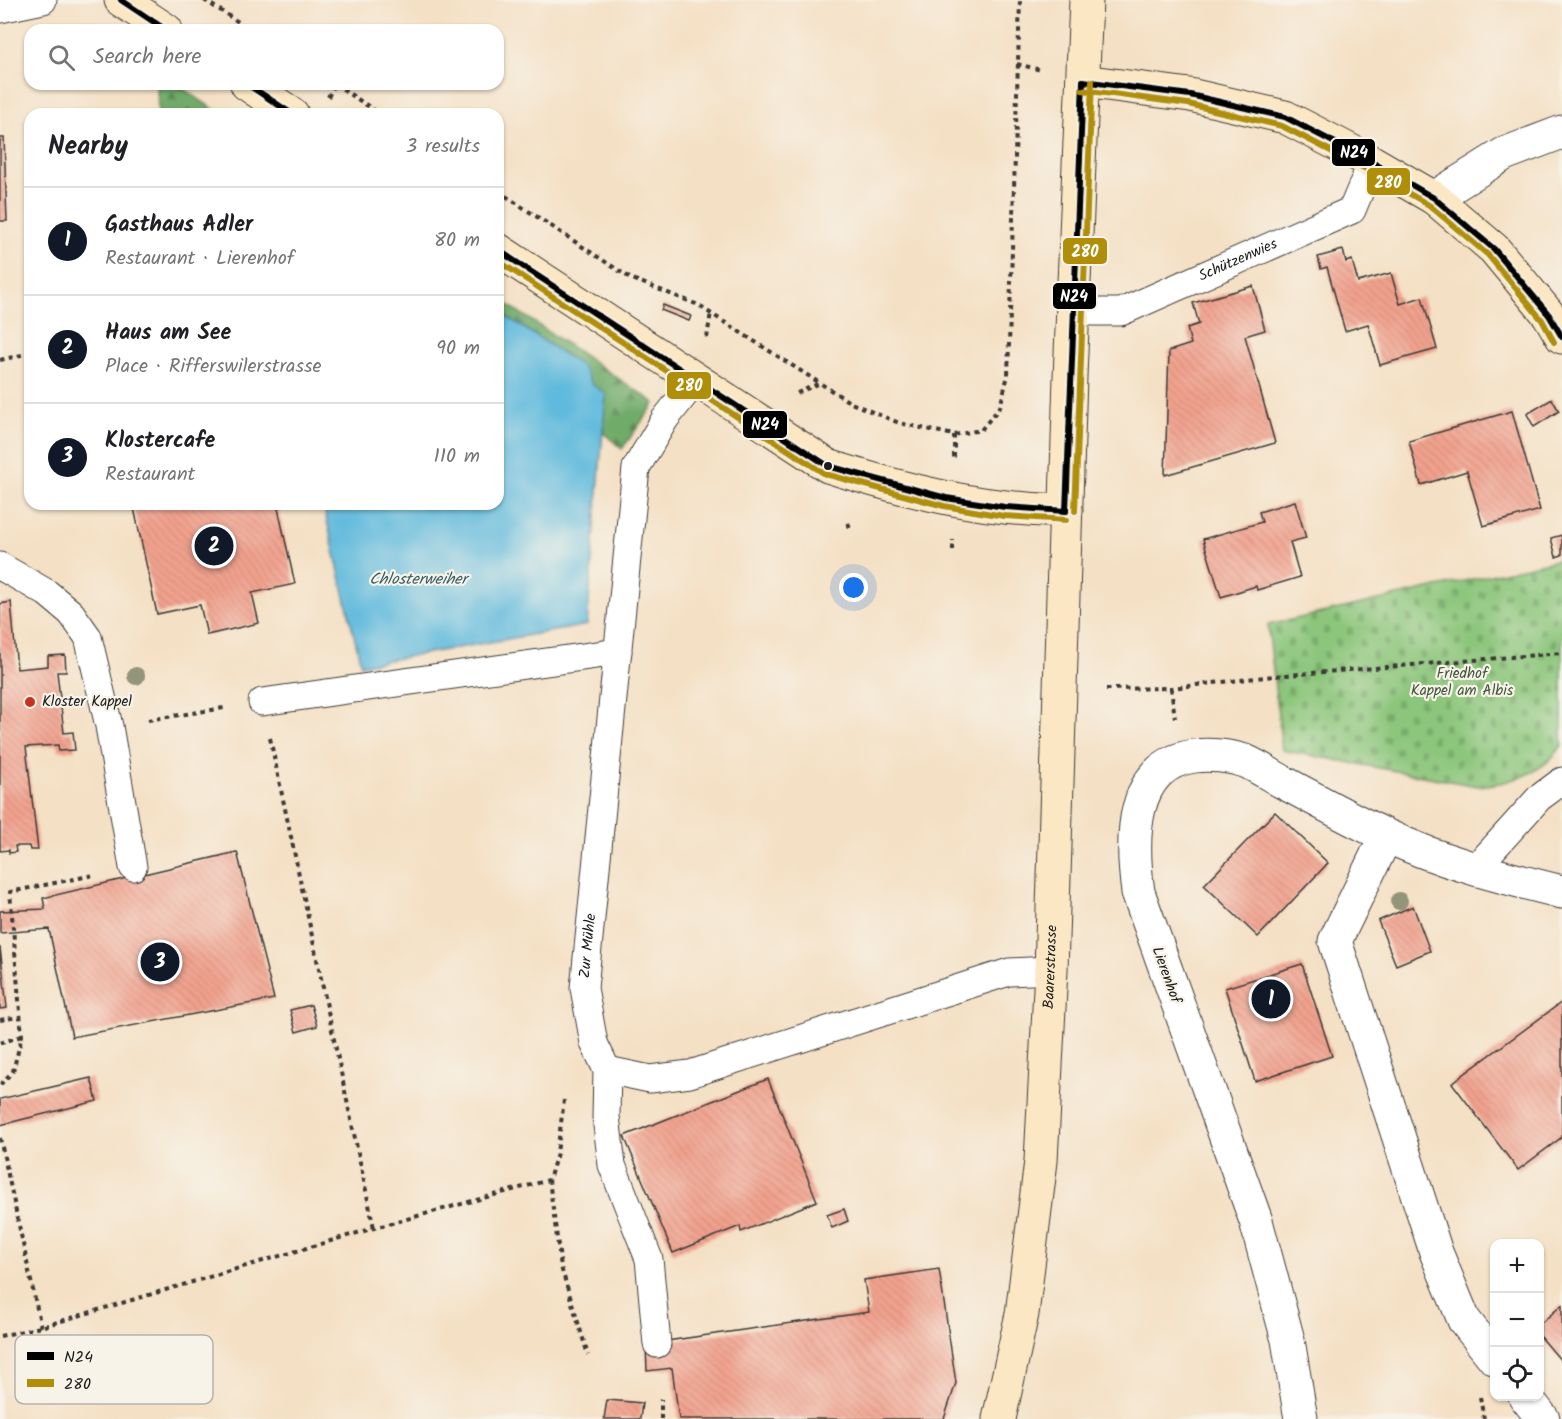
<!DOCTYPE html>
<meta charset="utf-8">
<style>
body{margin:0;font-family:Kalam,sans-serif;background:#f6f6f6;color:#202124}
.controls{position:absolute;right:18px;bottom:18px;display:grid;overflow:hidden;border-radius:12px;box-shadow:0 2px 4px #0004}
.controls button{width:54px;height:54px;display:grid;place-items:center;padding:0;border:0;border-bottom:2px solid #e0e0e0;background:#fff;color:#202124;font:30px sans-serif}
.you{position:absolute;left:854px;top:588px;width:21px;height:21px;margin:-15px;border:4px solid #fff;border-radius:50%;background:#1a73e8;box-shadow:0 0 0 9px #1a73e833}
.badge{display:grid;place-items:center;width:39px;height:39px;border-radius:50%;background:#111827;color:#fff;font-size:20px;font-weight:700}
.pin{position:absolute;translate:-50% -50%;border:3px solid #fff;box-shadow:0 2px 6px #0006}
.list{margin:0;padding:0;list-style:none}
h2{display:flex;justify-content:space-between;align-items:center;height:78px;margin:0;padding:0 24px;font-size:26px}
h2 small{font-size:20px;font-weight:400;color:#757577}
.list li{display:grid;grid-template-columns:39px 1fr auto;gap:18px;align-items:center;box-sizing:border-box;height:108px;padding:0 24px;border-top:2px solid #e0e0e0}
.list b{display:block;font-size:22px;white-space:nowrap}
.list p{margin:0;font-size:20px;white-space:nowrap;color:#757577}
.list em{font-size:20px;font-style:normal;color:#757577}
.icon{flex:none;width:33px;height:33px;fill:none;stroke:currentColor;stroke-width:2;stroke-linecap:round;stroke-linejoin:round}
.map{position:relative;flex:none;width:1562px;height:1419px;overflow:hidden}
.search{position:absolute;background:#fff;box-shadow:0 2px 4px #0004;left:24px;top:24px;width:480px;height:66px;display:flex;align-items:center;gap:15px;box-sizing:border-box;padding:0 21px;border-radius:18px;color:#757577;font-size:22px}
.panel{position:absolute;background:#fff;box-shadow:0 2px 4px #0004;left:24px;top:108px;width:480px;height:402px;border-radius:18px}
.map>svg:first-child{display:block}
.forest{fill:url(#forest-firs);stroke:#466444;stroke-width:1.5}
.cemetery{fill:url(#cemetery-stones);stroke:#54714c;stroke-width:1.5}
.water{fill:#60badd;stroke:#3e6b7c;stroke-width:1.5}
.building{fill:url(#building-back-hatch)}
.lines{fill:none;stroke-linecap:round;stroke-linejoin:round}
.lane-casing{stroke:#3c3935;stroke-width:29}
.street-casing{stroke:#3c3935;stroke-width:35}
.secondary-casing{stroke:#3c3935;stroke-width:35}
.path{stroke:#3c3935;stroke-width:4;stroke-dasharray:4.5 4.5;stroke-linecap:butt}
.lane{stroke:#fff;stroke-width:27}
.street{stroke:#fff;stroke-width:33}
.secondary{stroke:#fbe7c3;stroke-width:33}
.bus-1-casing{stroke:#f7f3e8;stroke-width:10}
.bus-2-casing{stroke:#f7f3e8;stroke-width:10}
.bus-1{stroke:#000;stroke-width:6}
.bus-2{stroke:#b08e0a;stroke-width:6}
.tree{fill:#93957a}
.bus-dot{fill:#1c1c1c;stroke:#f7f3e8;stroke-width:2}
.poi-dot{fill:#c8321e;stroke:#f7f3e8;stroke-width:2}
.labels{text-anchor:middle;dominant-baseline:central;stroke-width:4.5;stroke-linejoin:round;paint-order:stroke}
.street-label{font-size:15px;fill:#1c1c1c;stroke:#f7f3e8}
.park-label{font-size:15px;fill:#43583d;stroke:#f7f3e8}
.poi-label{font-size:15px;fill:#1c1c1c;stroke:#f7f3e8;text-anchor:start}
.water-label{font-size:16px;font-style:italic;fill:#375b69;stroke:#f7f3e8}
.key{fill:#f7f3e8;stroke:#b5b2ab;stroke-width:1.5}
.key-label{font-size:16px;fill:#1c1c1c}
.line-badge{stroke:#f7f3e8;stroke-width:2}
.badge-label{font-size:16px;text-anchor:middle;font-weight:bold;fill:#fff}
</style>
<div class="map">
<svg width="1562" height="1419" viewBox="0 0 1562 1419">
<defs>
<pattern id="forest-firs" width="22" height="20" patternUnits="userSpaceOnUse" patternTransform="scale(1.5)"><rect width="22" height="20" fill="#71ab6b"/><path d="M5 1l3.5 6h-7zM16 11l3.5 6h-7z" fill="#5c8a57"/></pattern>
<pattern id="cemetery-stones" width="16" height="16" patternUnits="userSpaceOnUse" patternTransform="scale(1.5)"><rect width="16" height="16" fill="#8cc67b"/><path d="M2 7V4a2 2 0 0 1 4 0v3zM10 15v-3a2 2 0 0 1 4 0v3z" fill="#78aa6a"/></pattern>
<pattern id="building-back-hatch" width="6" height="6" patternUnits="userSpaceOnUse" patternTransform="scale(1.5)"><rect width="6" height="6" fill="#f2a28e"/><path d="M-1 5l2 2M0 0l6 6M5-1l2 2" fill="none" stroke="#cf8b7a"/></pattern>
</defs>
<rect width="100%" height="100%" fill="#f7f3e8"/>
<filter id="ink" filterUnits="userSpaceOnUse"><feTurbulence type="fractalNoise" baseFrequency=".0167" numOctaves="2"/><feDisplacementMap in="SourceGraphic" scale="12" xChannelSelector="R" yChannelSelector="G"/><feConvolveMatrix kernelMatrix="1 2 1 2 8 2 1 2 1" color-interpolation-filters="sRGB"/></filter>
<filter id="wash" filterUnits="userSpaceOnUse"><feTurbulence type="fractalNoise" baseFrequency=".008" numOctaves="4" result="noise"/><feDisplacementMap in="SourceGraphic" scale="24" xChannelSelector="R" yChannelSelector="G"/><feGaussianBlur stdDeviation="1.35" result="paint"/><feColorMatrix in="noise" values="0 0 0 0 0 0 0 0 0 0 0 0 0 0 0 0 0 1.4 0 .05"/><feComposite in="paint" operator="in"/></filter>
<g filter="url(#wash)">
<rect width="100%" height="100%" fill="#f4e0c5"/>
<g class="forest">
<polygon points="157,84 176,84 221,114 158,114"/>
<polygon points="498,298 655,403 622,449 498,342"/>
</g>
<path class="cemetery" d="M 1562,559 L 1562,745 C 1545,773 1508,784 1477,786 L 1282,750 L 1268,625 Z"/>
<polygon class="water" points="498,311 582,366 592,384 606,394 587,625 361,665 323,504 498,504"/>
<g id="blocks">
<g class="building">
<polygon points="0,138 4,138 7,221 0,221"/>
<polygon points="1343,250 1346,262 1352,260 1358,282 1391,273 1400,304 1422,297 1437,349 1380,365 1368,324 1345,331 1327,267 1321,269 1318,257"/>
<polygon points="1253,286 1265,330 1245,336 1275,443 1165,475 1169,351 1191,344 1187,328 1199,324 1193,303"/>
<polygon points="663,305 691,316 689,321 661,310"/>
<polygon points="1552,399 1559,411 1534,427 1527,414"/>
<polygon points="1512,411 1540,510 1483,526 1467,471 1421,485 1409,441"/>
<polygon points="1295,501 1306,538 1290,542 1300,577 1257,590 1256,586 1221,597 1203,539 1262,522 1259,512"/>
<polygon points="152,504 277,504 295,584 252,593 259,623 207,635 200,605 157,614 134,508"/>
<polygon points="1562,535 1562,555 1556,557 1551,538"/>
<polygon points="11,602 17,669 48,666 48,656 65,655 66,672 57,672 64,733 73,732 75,750 59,751 58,745 26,747 38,850 30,850 29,846 15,846 16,852 9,853 9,850 0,851 0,604"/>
<polygon points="1275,812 1328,863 1258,937 1204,885"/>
<polygon points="237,852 274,999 72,1037 49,929 0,933 0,911 45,909 43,898"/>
<polygon points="1413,906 1430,951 1396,965 1378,921"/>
<polygon points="0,947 7,1008 0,1009"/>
<polygon points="1302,964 1332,1056 1255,1081 1225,988"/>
<polygon points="1562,1002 1562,1137 1518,1170 1452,1083"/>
<polygon points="311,1005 317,1026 296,1032 290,1010"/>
<polygon points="91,1078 97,1101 0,1125 0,1099"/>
<polygon points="768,1079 817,1201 741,1232 740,1226 673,1253 624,1136"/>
<polygon points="844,1209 848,1221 832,1228 827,1215"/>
<polygon points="939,1269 956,1383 944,1419 679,1419 672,1368 647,1371 646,1344 869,1312 864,1280"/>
<polygon points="1562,1305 1562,1362 1540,1336 1540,1324"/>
<polygon points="607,1400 642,1403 640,1419 604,1419"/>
</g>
</g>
</g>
<g filter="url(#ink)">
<use href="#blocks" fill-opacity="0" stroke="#3c3935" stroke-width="1.5"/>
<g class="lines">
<defs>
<g id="lane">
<polyline points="0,9 43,0"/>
<path id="s1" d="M 1072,312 L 1121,312 L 1352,210 L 1372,162"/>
<polyline points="0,566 47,593 71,613 88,637 109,726 133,867"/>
<polyline points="262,702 618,652"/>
<polyline points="1474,870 1539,798 1562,781"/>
<polyline points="607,1070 650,1079 690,1074 1009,972 1051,970"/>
<path id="s2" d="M 657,1344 L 649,1259 L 612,1165 L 606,1117 L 607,1070 L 594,1043 L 584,988 L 636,468 L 665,419 L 696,380"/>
</g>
<g id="street">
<polyline points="1434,198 1504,154 1562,132"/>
<polyline points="1386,836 1335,941 1436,1252 1464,1320 1494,1358"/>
<polyline points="1525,1396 1543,1419"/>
<path d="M 1301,1419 L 1288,1340 L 1256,1221 L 1138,892 C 1131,841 1129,764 1195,756 C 1210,754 1230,756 1245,761 C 1257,766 1269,774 1281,781 C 1315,799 1350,819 1385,835 C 1441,862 1502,877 1562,892"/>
</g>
<g id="secondary">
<polyline points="121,0 166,30"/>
<polyline points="1083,81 1190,95 1285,117 1372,162 1434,198 1494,249 1549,315 1562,337"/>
<polyline points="247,84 292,114"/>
<path d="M 498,250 L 828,466 C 906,491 984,510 1066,511"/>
<path id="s3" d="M 999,1419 L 1022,1314 L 1041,1161 L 1051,970 L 1070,377 L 1086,0"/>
</g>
</defs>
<use href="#lane" class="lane-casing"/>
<use href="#street" class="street-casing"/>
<use href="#secondary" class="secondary-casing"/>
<g class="path">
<polyline points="204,0 251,30"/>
<polyline points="1017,64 1041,70"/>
<polyline points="335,84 380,114"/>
<polyline points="328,97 335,84"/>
<polyline points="498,191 630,278 696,304 851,403 899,423 954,435 981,430 1000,407 1008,375 1020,0"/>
<polyline points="707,338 711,312"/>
<polyline points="0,360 30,353"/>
<polyline points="797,393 818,384"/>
<polyline points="954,435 954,458"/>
<polyline points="848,523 851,530"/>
<polyline points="953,550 953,540"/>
<polyline points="1171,688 1175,718"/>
<polyline points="1106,689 1171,688 1274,676 1562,653"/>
<polyline points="148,720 224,708"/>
<polyline points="270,738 374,1228"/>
<polyline points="0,1020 19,1017"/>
<polyline points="0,1043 22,1036"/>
<polyline points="0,1085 13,1071 22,1036 10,892 94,875"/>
<polyline points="564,1100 557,1153 549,1180 561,1267 588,1355"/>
<polyline points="0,1138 41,1327"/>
<polyline points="0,1336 41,1327 374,1228 549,1180"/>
<polyline points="1480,1397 1484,1419"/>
<polyline points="661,1419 661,1399"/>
</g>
<use href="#lane" class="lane"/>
<use href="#street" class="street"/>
<use href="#secondary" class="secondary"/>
<defs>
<g id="bus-1">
<polyline points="121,0 166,30"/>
<polyline points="1083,81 1190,95 1285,117 1372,162 1434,198 1494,249 1549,315 1562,337"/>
<polyline points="247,84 292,114"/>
<polyline points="498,250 828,466 946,498 1005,507 1066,511"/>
<polyline points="1066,511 1083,81"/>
</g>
<g id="bus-2">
<polyline points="1082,90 1188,104 1282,126 1368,170 1429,205 1488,255 1542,320 1554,342"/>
<polyline points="498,261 825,474 944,506 1004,516 1066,520"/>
<polyline points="1075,511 1092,81"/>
</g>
</defs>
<use href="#bus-1" class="bus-1-casing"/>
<use href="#bus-2" class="bus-2-casing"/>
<use href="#bus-1" class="bus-1"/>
<use href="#bus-2" class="bus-2"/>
</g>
<g class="tree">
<circle cx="136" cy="676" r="9"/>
<circle cx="1399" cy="901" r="9"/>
</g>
</g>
<circle class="bus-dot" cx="828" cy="466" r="5"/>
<circle class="poi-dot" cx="30" cy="702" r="6"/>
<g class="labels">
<g class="street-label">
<text stroke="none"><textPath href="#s1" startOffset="177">Schützenwies</textPath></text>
<text stroke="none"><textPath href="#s2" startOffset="410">Zur Mühle</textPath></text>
<text stroke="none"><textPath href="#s3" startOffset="456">Baarerstrasse</textPath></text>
<text transform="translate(1166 975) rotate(70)">Lierenhof</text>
</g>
<g class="park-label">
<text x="1462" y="674">Friedhof<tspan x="1462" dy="17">Kappel am Albis</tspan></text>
</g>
<g class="poi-label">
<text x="42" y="702">Kloster Kappel</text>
</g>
<g class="water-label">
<text x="418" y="579">Chlosterweiher</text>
</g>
</g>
<rect x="15" y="1335" width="198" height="69" rx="9" class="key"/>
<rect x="27" y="1352" width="27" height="8" fill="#000"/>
<rect x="27" y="1379" width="27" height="8" fill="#b08e0a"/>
<g class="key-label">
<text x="64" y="1362">N24</text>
<text x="64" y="1389">280</text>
</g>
<g class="line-badge">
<rect x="1331" y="138" width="45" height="29" rx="6" fill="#000"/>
<rect x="1366" y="167" width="45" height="29" rx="6" fill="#b08e0a"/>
<rect x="1062" y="237" width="46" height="28" rx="6" fill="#b08e0a"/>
<rect x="1052" y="282" width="45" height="28" rx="6" fill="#000"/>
<rect x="666" y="371" width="46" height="29" rx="6" fill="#b08e0a"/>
<rect x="742" y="410" width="46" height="29" rx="6" fill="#000"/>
</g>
<g class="badge-label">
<text x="1354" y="158">N24</text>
<text x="1388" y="188">280</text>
<text x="1085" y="257">280</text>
<text x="1074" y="302">N24</text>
<text x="689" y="391">280</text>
<text x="765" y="430">N24</text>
</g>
</svg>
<div class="controls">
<button>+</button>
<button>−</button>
<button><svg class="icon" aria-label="locate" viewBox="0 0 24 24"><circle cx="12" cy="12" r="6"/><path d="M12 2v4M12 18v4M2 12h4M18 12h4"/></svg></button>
</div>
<div class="you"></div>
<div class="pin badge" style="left:1271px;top:999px">1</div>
<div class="pin badge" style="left:214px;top:546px">2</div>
<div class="pin badge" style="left:160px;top:962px">3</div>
<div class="search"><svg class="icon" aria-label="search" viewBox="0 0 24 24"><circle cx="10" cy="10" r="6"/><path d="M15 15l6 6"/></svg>Search here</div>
<section class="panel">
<h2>Nearby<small>3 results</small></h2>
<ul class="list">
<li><span class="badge">1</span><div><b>Gasthaus Adler</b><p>Restaurant · Lierenhof</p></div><em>80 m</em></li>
<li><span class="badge">2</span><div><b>Haus am See</b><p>Place · Rifferswilerstrasse</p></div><em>90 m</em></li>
<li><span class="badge">3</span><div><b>Klostercafe</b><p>Restaurant</p></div><em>110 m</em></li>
</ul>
</section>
</div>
